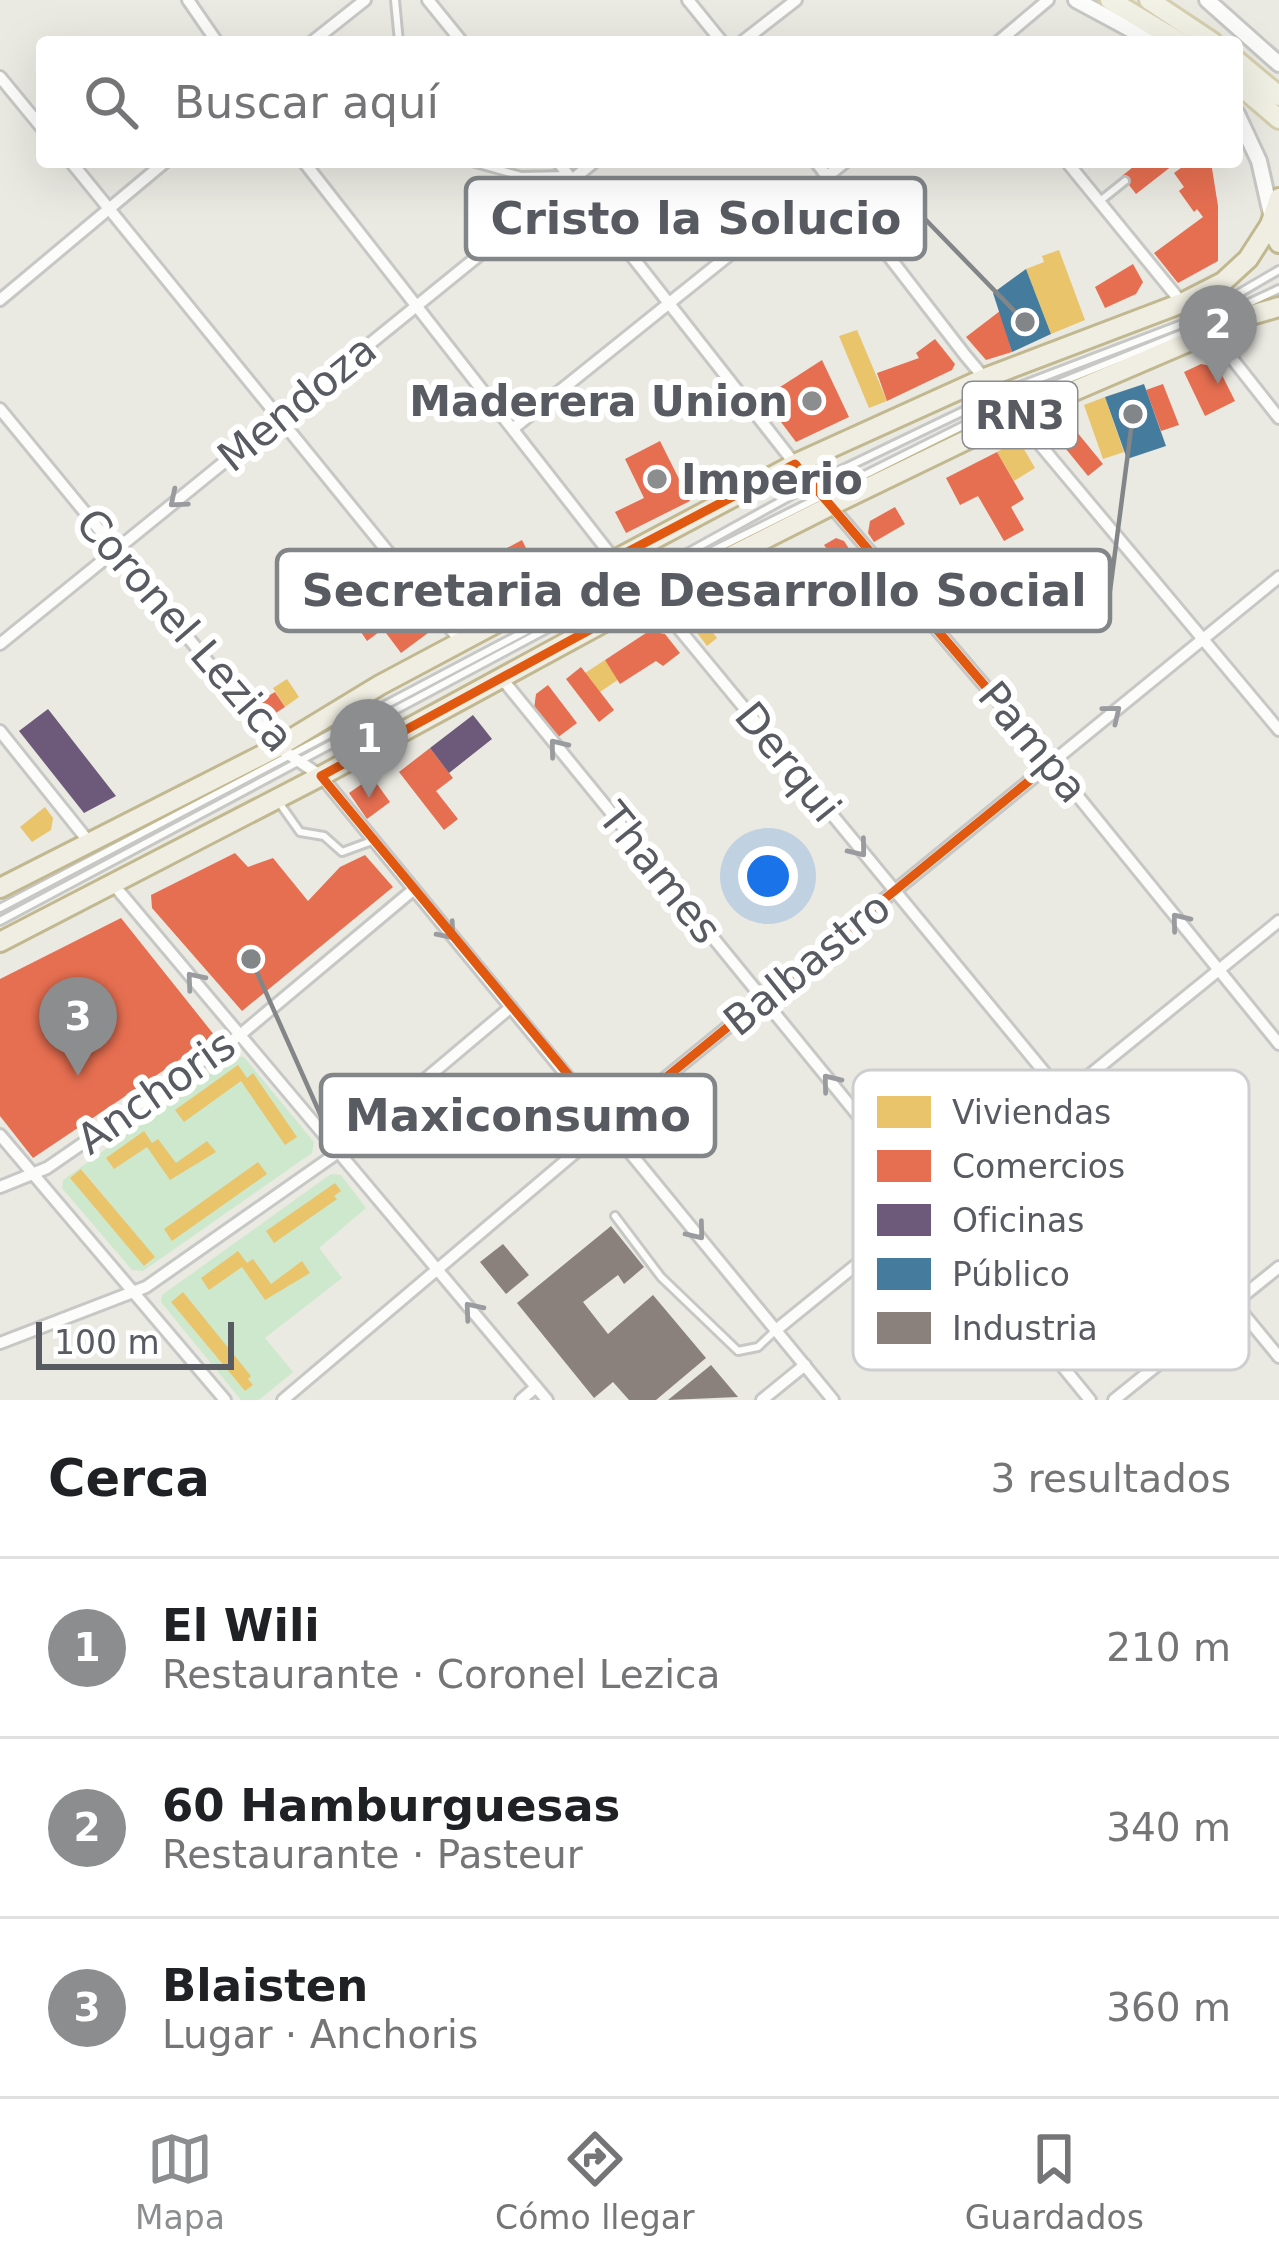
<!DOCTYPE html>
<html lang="es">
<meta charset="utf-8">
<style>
body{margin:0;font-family:"DejaVu Sans",sans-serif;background:#f2f2f2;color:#202124}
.scale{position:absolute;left:36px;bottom:30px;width:198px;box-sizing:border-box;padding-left:12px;border:6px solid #585b62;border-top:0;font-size:33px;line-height:42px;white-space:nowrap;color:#585b62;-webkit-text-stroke:9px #fff;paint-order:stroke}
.you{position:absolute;left:768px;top:876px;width:42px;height:42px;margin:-30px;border:9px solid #fff;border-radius:50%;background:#1a73e8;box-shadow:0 0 0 18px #1a73e833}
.badge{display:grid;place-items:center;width:78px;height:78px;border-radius:50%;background:#8b8d8f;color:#fff;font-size:39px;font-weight:700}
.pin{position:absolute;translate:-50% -99px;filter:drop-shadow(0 3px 6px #0008)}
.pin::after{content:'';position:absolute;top:63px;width:42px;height:36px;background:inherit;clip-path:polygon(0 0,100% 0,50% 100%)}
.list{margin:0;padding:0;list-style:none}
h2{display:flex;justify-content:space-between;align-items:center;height:156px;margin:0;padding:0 48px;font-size:51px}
h2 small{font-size:39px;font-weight:400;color:#757577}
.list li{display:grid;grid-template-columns:78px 1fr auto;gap:36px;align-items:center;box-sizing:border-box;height:180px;padding:0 48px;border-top:3px solid #e0e0e0}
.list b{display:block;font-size:45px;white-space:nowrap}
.list p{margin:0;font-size:39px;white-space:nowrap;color:#757577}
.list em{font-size:39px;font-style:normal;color:#757577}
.icon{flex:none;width:66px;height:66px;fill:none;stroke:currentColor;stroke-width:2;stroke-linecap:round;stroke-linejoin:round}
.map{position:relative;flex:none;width:1279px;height:1400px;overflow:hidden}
.search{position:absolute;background:#fff;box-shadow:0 12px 48px #0002;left:36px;right:36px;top:36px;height:132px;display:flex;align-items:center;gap:30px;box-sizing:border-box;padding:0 42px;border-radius:12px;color:#757577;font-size:45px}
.sheet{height:696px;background:#fff}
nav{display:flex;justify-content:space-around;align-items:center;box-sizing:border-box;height:168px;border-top:3px solid #e0e0e0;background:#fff;font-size:33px;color:#757577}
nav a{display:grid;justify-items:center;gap:6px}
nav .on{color:#8b8d8f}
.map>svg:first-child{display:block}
.green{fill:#cee8ce;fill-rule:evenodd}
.homes{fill:#e9c46a}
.shops{fill:#e76f51}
.offices{fill:#6d597a}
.public{fill:#457b9d}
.industry{fill:#8a817c}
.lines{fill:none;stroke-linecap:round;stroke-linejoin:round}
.service-casing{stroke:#c7c8c6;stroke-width:12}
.minor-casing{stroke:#c7c8c6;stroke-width:16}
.tertiary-casing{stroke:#c7c8c6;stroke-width:20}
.primary-casing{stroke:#d5cfad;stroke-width:24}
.trunk-casing{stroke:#c1b890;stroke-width:24}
.service{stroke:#fcfcfb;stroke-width:6}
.minor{stroke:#fcfcfb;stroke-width:10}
.tertiary{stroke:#fcfcfb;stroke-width:14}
.primary{stroke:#f2f1e5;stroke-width:18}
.trunk{stroke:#f0eee2;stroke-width:18}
.oneway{stroke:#9a9b9f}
.marked{fill:none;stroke:#e15910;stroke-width:9;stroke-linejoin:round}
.poi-dot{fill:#8b8d8f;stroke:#fff;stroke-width:4.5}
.labels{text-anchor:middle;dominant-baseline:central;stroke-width:12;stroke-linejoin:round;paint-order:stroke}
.shield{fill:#fff;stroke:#8a8c91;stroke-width:3}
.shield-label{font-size:39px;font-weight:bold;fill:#585b62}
.poi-label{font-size:42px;font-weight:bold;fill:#585b62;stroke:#fff;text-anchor:end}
.street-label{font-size:42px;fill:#585b62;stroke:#fff}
.key{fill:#fff;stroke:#cdced0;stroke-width:3}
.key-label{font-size:33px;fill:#585b62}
.leader{fill:none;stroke:#838688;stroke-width:4.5}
.callout-dot{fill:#838688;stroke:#fff;stroke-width:4.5}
.callout{fill:#fff;stroke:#838688;stroke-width:4.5}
.callout-label{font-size:45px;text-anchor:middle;font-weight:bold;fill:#585b62}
</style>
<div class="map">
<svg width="1279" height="1400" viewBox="0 0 1279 1400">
<rect width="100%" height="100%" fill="#eae9e2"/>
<g class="green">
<path d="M 235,1056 L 244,1057 L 314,1142 L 312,1153 L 143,1271 L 132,1270 L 62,1188 L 63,1180 ZM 82,1169 L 154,1257 L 145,1266 L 71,1178 Z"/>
<path d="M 331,1174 L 341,1175 L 366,1208 L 319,1248 L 342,1278 L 265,1338 L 293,1372 L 259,1400 L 241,1400 L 161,1302 L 162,1295 ZM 183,1293 L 250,1376 L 248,1379 L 253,1385 L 245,1391 L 171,1302 Z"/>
</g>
<g class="homes">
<polygon points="1059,250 1085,320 1051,334 1026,269 1044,262 1042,256"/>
<polygon points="857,330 887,401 869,408 839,336"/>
<polygon points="1105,397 1124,452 1103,459 1084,405"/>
<polygon points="1011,444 1021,444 1035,468 1014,481 997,452"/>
<polygon points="696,610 717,638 707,646 689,622"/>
<polygon points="605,660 619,679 600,692 585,673"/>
<polygon points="287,679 299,697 285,707 273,688"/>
<polygon points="45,807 53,818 51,830 32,842 20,827"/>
<polygon points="238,1065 247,1078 253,1073 297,1137 285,1145 241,1081 184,1122 175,1110"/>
<polygon points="144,1131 152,1143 158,1139 176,1163 207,1141 216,1152 170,1180 147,1147 114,1169 106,1158"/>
<polygon points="258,1162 267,1174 172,1241 164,1229"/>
<polygon points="81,1169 155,1257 144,1266 70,1178"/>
<polygon points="335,1183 341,1191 334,1196 337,1199 274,1243 266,1231"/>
<polygon points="238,1251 247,1263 253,1259 271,1284 302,1261 310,1273 265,1300 242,1267 209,1290 201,1278"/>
<polygon points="183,1292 251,1376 248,1379 253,1385 245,1391 171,1302"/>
</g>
<g class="shops">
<polygon points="1139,162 1177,162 1136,194 1122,176"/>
<polygon points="1189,162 1211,162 1218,206 1218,261 1178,283 1154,253 1203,217 1197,209 1194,212 1179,191 1184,187 1174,173"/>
<polygon points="1133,264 1143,282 1136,294 1105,308 1095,287"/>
<polygon points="1000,311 1012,352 986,360 966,337"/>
<polygon points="935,339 955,364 952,370 887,401 877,373 919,358 916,353"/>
<polygon points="822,360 849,417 796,442 763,398"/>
<polygon points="1201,364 1218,367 1235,401 1205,416 1184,372"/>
<polygon points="1163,384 1179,425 1161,431 1146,390"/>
<polygon points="1063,415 1103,464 1088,476 1048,427"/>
<polygon points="660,441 690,501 626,533 615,512 644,498 625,459"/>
<polygon points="997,452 1024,499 1011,507 1024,530 1004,541 978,496 960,505 946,478"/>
<polygon points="895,507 905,524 874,542 868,533 870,521"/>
<polygon points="836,538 844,541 855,558 840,568 824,545"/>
<polygon points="522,540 539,574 521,583 505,549"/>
<polygon points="402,598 428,633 401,653 383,629 367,641 359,629"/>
<polygon points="649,631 665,634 680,653 663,666 656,661 620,684 605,660"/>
<polygon points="581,667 614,710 599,722 566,679"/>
<polygon points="548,685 577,723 557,738 534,709 536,694"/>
<polygon points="275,692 285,707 268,718 258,702"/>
<polygon points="430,748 453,778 436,791 458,819 444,830 399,772"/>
<polygon points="372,777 390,802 367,819 349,793"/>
<polygon points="235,853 248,867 273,858 308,901 340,867 365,855 393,887 242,1011 152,908 151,895"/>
<polygon points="121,918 215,1036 33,1158 0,1116 0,979"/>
</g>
<g class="offices">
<polygon points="48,709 116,796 84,813 19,731"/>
<polygon points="473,715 492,739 449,773 430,748"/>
</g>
<g class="public">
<polygon points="1026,269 1051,334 1012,352 993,293"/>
<polygon points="1144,384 1166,446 1127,459 1105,397"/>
</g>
<g class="industry">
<polygon points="611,1226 644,1267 624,1284 618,1275 583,1302 608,1334 653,1295 706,1358 656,1400 629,1400 613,1382 594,1398 517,1303"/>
<polygon points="503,1244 529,1275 506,1294 480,1262"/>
<polygon points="711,1365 738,1397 668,1400"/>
</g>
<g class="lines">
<defs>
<g id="service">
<polyline points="395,0 399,42"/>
<polyline points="472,162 521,176 568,175"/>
<polyline points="1100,201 1125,181"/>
<polyline points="278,801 300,832 324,836 342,852 372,841"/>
<polyline points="0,908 630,576 660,568 812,484 999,394 1195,319 1279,270"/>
<polyline points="0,921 635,582 666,574 1007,404 1198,327 1279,289"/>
<polyline points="615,1216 661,1277 738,1351 758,1347 776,1330"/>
</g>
<g id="minor">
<polyline points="188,0 217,42"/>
<polyline points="428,0 462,42"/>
<polyline points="688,0 722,42"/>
<polyline points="312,42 365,0"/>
<polyline points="742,42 796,0"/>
<polyline points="998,42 1048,0"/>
<polyline points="0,77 42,128"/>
<polyline points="71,162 462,643"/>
<polyline points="304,162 614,559 652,596 1279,1357"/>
<polyline points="558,162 795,464 1051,763 1279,1044"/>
<polyline points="816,162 965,355 1279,730"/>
<polyline points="1067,162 1182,303"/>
<polyline points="0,300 165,162"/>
<polyline points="1212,333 1279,418"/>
<polyline points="0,409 278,747 321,776 833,1400"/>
<polyline points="515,427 845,162"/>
<polyline points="0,644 594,162"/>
<polyline points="503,680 1090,1400"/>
<polyline points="0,731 89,842"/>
<polyline points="113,884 547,1400"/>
<polyline points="0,1135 225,1400"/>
<polyline points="0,1187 47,1168 240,1035 413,890"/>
<polyline points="776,1330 1279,921"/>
<polyline points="0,1343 146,1287 340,1151 511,1007"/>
<polyline points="283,1400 609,1124 1279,577"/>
<polyline points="521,1400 536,1387"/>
<polyline points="762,1400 805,1365"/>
<polyline points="1114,1400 1279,1267"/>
</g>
<g id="tertiary">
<polyline points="1076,0 1154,42"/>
<polyline points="1207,0 1279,64"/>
<polyline points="1237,114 1259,161 1271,214"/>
</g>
<g id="primary">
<polyline points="1110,0 1180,42"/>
<polyline points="1149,0 1212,42"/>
<polyline points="1237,61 1279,96"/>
<polyline points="1237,83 1279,119"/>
</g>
<g id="trunk">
<polyline points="1279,198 1270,225 1279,243"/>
<polyline points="0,888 278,747 380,685 795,464 985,378 1182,303 1223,282 1248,259 1270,225"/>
<polyline points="0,942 321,776 652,596 832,505 1018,415 1251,315 1279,307"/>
</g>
</defs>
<use href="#service" class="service-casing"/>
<use href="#minor" class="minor-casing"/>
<use href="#tertiary" class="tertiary-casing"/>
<use href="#primary" class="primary-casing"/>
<use href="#trunk" class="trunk-casing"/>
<use href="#service" class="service"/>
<use href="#minor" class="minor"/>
<use href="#tertiary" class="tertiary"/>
<use href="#primary" class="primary"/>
<use href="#trunk" class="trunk"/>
</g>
<defs><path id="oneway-chevron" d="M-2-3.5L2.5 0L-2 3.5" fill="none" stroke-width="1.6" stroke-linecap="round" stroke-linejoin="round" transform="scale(3)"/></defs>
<g class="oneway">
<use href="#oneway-chevron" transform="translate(177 500) rotate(140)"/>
<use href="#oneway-chevron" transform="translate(1113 713) rotate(-39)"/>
<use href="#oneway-chevron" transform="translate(557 747) rotate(-129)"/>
<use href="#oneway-chevron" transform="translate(859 849) rotate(51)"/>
<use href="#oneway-chevron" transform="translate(1179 921) rotate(-129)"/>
<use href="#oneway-chevron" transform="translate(448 932) rotate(50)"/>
<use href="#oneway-chevron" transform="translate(194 980) rotate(-130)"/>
<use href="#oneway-chevron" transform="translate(830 1082) rotate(-129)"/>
<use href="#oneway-chevron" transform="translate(697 1232) rotate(51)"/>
<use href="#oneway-chevron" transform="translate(472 1310) rotate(-130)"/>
</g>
<path class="marked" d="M 795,464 L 1051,763 L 609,1124 L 321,776 L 650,597 L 614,559 Z"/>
<g class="poi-dot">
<circle cx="812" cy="401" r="12"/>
<circle cx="657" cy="479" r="12"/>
</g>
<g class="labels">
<rect class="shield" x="963" y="382" width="114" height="66" rx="9"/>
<g class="shield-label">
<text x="1020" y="415">RN3</text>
</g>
<g class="poi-label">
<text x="788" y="401">Maderera Union</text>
<text x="681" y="479" text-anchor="start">Imperio</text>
</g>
<g class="street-label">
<text transform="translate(297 403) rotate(-39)">Mendoza</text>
<text transform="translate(185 630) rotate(49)">Coronel Lezica</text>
<text transform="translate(1033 742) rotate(50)">Pampa</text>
<text transform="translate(788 762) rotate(51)">Derqui</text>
<text transform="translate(660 873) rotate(51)">Thames</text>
<text transform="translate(807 964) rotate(-39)">Balbastro</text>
<text transform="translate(156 1092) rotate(-35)">Anchoris</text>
</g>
</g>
<rect x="853" y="1070" width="396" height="300" rx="18" class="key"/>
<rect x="877" y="1096" width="54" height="32" fill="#e9c46a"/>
<rect x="877" y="1150" width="54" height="32" fill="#e76f51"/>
<rect x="877" y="1204" width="54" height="32" fill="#6d597a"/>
<rect x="877" y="1258" width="54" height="32" fill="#457b9d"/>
<rect x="877" y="1312" width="54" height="32" fill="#8a817c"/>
<g class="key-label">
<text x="952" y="1124">Viviendas</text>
<text x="952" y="1178">Comercios</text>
<text x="952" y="1232">Oficinas</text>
<text x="952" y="1286">Público</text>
<text x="952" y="1340">Industria</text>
</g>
<path class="leader" d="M1025 322L925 219M1133 414L1110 591M251 959L321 1116"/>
<g class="callout-dot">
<circle cx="1025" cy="322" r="12"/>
<circle cx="1133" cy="414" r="12"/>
<circle cx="251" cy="959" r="12"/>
</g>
<g class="callout">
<rect x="466" y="178" width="459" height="81" rx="12"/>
<rect x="277" y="550" width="833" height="81" rx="12"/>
<rect x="321" y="1075" width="394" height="81" rx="12"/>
</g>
<g class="callout-label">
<text x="696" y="234">Cristo la Solucio</text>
<text x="694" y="606">Secretaria de Desarrollo Social</text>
<text x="518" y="1131">Maxiconsumo</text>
</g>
</svg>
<div class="scale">100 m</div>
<div class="you"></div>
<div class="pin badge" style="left:369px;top:798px">1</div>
<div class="pin badge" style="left:1218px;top:384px">2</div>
<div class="pin badge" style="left:78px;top:1076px">3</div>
<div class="search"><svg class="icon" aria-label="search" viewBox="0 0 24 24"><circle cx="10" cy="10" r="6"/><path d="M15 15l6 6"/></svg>Buscar aquí</div>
</div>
<section class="sheet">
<h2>Cerca<small>3 resultados</small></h2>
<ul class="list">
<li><span class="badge">1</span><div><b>El Wili</b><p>Restaurante · Coronel Lezica</p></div><em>210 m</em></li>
<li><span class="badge">2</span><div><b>60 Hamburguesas</b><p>Restaurante · Pasteur</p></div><em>340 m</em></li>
<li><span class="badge">3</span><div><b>Blaisten</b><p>Lugar · Anchoris</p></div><em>360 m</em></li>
</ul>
</section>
<nav>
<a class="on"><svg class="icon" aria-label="map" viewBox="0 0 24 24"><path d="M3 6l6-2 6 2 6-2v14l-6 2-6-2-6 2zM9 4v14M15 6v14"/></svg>Mapa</a>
<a><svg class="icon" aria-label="directions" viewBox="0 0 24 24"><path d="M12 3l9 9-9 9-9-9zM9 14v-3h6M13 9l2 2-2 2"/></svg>Cómo llegar</a>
<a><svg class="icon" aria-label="saved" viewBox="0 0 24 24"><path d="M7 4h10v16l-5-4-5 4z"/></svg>Guardados</a>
</nav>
